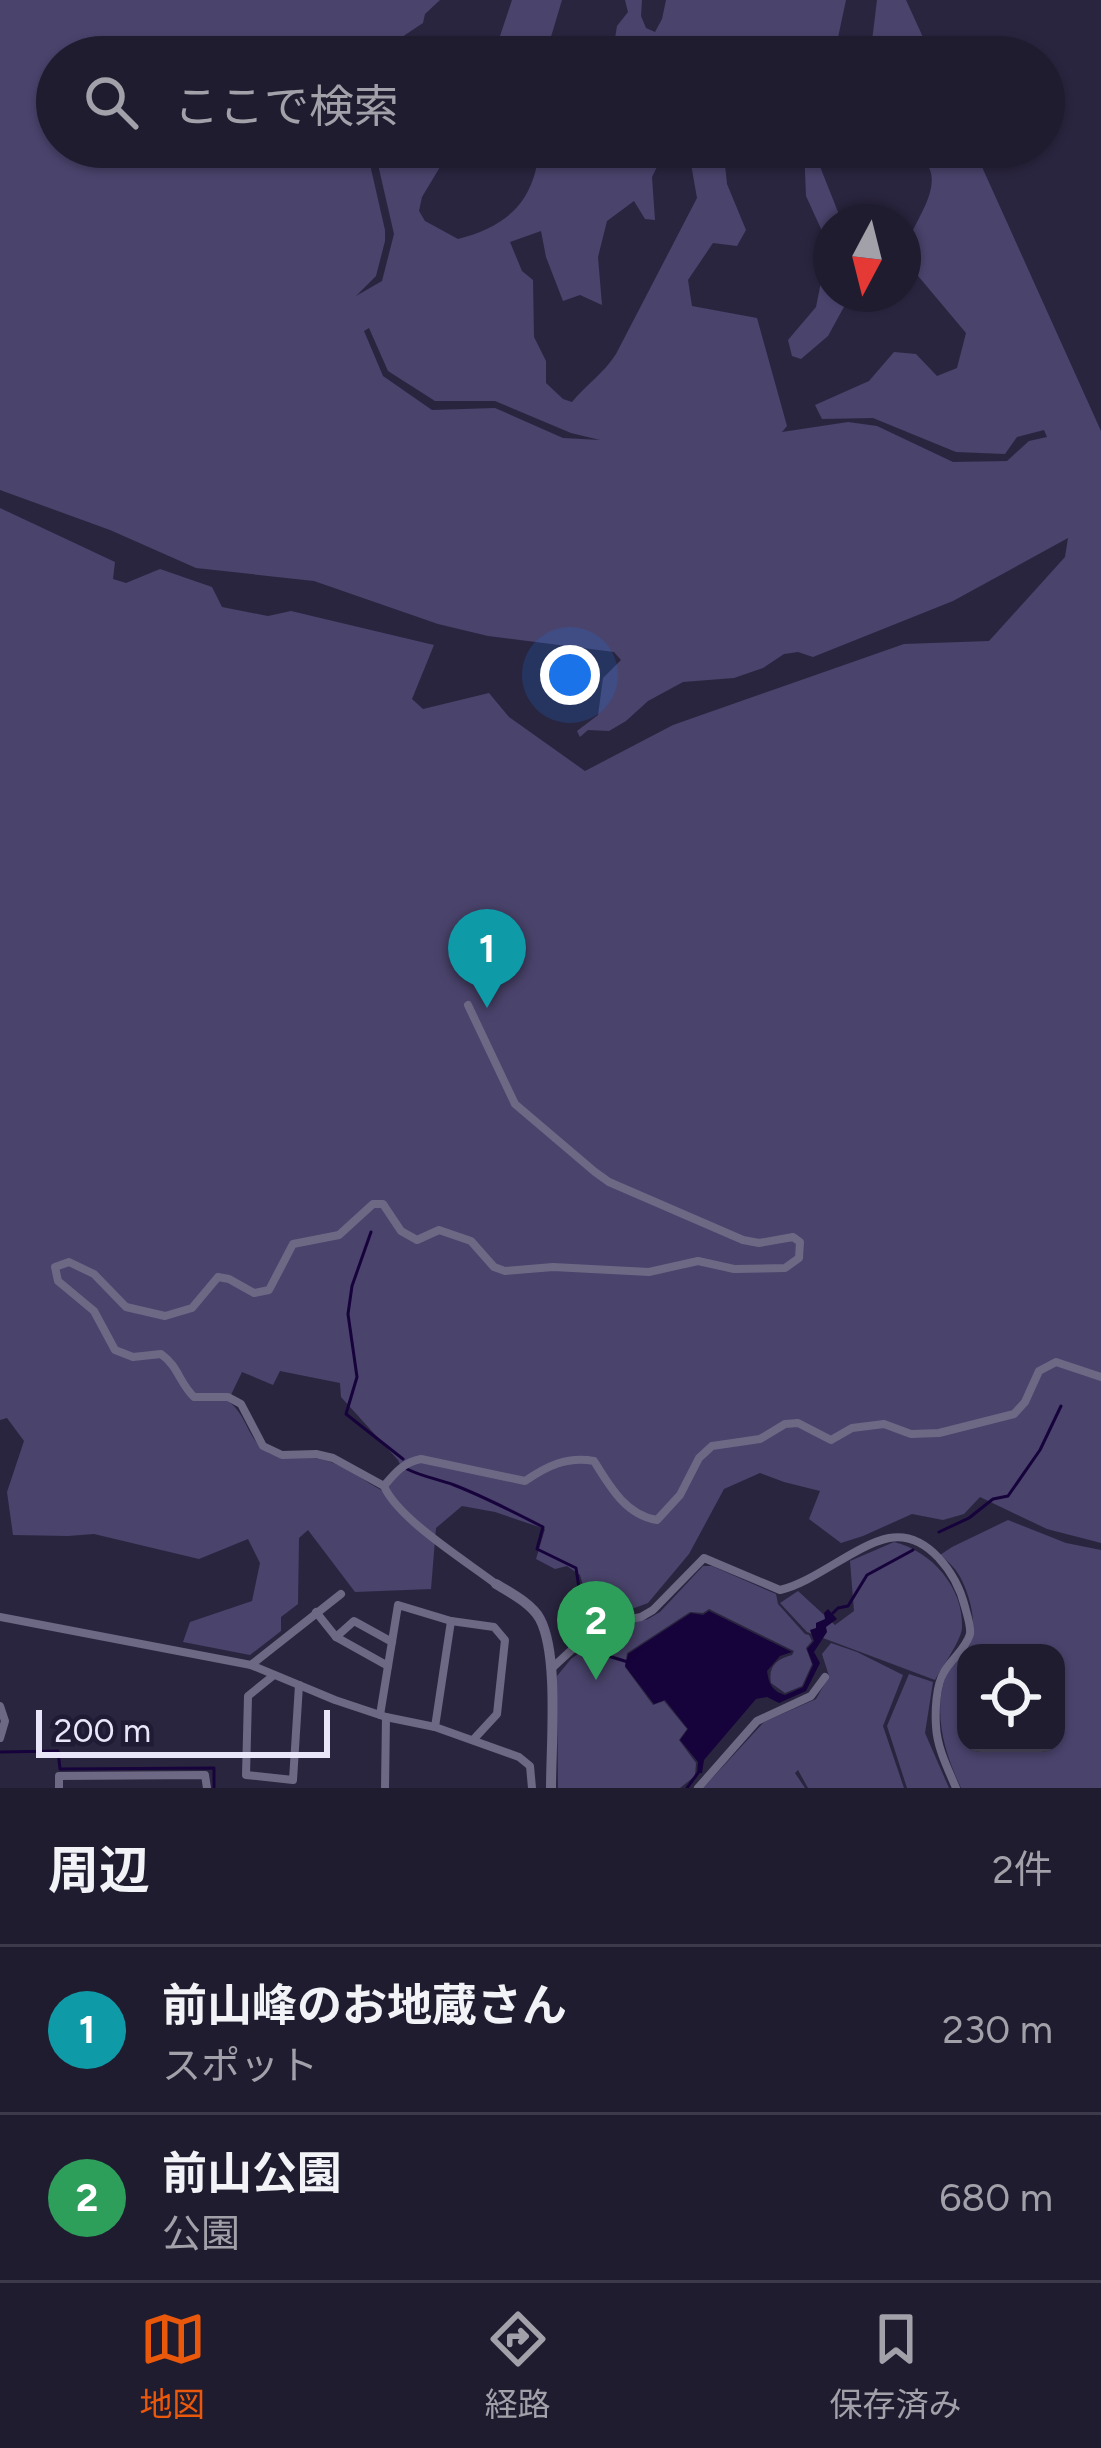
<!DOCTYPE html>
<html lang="ja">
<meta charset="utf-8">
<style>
body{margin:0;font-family:Figtree,"Noto Sans JP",sans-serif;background:#2d293b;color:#f1f3f6}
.controls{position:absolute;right:36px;bottom:36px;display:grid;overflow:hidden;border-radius:24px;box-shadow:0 3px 9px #0004}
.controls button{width:108px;height:108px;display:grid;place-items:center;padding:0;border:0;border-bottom:3px solid #3d3a4b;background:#201c2f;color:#f1f3f6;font:60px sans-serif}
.compass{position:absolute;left:813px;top:204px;width:108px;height:108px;border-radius:50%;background:#201c2f;box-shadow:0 3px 9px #0004;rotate:187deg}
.scale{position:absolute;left:36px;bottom:30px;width:294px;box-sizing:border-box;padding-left:12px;border:6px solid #e8e6f8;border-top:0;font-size:33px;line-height:42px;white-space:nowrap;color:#e8e6f8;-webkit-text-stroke:9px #201b35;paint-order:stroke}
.you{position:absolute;left:570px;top:675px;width:42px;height:42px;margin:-30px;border:9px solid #fff;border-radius:50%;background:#1a73e8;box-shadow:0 0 0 18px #1a73e833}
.badge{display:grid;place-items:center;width:78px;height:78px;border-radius:50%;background:#ea580c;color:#fff;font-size:39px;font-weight:700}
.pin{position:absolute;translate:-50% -99px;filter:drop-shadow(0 3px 6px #0008)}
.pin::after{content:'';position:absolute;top:63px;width:42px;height:36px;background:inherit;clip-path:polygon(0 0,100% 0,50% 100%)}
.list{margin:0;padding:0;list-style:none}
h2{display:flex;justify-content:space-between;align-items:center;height:156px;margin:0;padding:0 48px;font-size:51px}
h2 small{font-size:39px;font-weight:400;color:#a2a1aa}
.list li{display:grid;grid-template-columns:78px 1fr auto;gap:36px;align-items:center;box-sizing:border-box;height:168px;padding:0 48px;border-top:3px solid #3d3a4b}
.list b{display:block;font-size:45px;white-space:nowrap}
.list p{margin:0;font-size:39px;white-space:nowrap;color:#a2a1aa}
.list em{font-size:39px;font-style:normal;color:#a2a1aa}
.icon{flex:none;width:66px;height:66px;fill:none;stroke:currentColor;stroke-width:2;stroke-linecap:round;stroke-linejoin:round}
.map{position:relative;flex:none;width:1101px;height:1788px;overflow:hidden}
.search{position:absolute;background:#201c2f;box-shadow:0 3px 9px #0004;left:36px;right:36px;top:36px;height:132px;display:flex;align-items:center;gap:30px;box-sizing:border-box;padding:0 42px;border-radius:66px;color:#a2a1aa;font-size:45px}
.sheet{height:492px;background:#201c2f}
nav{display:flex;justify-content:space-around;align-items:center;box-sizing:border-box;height:168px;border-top:3px solid #3d3a4b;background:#201c2f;font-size:33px;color:#a2a1aa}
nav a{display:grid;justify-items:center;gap:6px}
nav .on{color:#ea580c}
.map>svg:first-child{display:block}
.green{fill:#4a436c;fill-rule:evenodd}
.water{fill:#17033b}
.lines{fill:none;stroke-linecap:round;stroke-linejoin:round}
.stream{stroke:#17033b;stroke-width:3}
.minor{stroke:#6d6985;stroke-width:8}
.tertiary{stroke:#6d6985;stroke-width:10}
</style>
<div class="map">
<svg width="1101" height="1788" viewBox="0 0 1101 1788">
<rect width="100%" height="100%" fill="#2a253f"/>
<g class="green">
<path d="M 0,0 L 440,0 L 425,14 L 423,23 L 393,43 L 391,57 L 57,57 L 57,147 L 366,147 L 385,230 L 385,241 L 376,276 L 356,296 L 382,281 L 394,234 L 374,147 L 452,147 L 422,197 L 419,211 L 425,221 L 458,239 C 507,226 533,203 539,152 L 530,147 L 667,147 L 652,177 L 655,220 L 645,219 L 634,201 L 607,221 L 598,257 L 602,305 L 580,295 L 563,301 L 546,257 L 541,231 L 510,242 L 522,271 L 533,280 L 534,337 L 546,361 L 546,383 L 563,399 L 572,402 C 586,385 604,373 616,354 L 697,198 L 688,147 L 723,147 L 727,184 L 746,230 L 737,246 L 713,243 L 688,280 L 692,306 L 757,318 L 787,426 L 782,432 L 848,422 L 877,426 L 953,462 L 1007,461 L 1029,441 L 1047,437 L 1044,430 L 1017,437 L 1005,454 L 956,452 L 873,418 L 822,419 L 815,405 L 869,381 L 894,352 L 916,354 L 937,376 L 957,368 L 966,333 L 903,258 C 905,233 940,196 930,170 C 927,163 915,153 910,147 L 973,147 L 1101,431 L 1101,1543 L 1047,1529 L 980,1497 L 964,1514 L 943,1520 L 912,1514 L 863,1536 L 841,1543 L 809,1519 L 820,1491 L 784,1482 L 760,1473 L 724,1489 L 689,1554 L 648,1603 L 594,1623 L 580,1575 L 567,1566 L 555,1569 L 536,1559 L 545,1529 L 495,1512 L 462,1506 L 436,1528 L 431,1589 L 355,1592 L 308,1530 L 299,1538 L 298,1604 L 281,1617 L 281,1631 L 250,1655 L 183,1642 L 190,1622 L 252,1601 L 260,1563 L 248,1539 L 199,1559 L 94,1534 L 68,1536 L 13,1535 L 7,1492 L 24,1441 L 7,1418 L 0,1420 L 0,508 L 115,562 L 113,579 L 126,583 L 160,569 L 212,587 L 222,607 L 268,616 L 291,611 L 434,645 L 412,699 L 423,709 L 489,693 L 509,717 L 585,771 L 673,725 L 904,644 L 989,641 L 1065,557 L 1068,538 L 953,601 L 813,657 L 798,652 L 784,654 L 763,668 L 734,678 L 683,682 L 648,701 L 626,721 L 609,731 L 588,730 L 580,737 L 577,731 L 598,715 L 603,678 L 621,660 L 614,652 L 488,636 L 438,624 L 314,581 L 196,568 L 110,530 L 0,490 ZM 369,328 L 388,371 L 435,401 L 495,401 L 571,433 L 600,440 L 563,438 L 495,408 L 432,410 L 383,376 L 364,331 ZM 280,1371 L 340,1383 L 341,1397 L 398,1460 L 403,1471 L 383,1491 C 364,1481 344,1465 324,1460 C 302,1454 280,1465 261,1447 C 247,1434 245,1413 228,1401 L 242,1372 L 273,1385 Z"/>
<polygon points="512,0 562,0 545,57 502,57 513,54 514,43 500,36"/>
<polygon points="625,0 642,0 641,16 646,28 655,32 662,19 666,0 846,0 836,47 828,57 612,57 617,26 628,12"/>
<polygon points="877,0 906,0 932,57 870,57"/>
<polygon points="804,147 820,147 819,164 842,222 831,222 831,294 851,294 828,336 801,359 792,356 788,340 816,307 821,282 818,265 827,242 806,196"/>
<path d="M 1008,1520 L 1066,1543 L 1101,1550 L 1101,1788 L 961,1788 C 945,1754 933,1715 945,1678 C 949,1665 961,1658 968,1648 C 981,1630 968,1584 954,1568 C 950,1563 945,1559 940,1555 L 952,1547 ZM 966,1653 L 1056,1653 L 1056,1743 L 966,1743 Z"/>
<path d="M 894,1542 C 931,1551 964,1587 962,1628 C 961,1641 942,1667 935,1680 L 807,1632 L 780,1603 L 798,1591 L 835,1625 L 854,1611 L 850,1561 Z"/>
<path d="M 703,1566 L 712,1566 L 776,1594 L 778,1604 L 805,1634 L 809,1635 L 812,1641 L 806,1648 L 812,1664 L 802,1686 L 785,1693 L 771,1683 C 768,1667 776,1659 792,1655 L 794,1651 L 709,1609 L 703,1613 L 690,1612 L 627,1653 L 625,1667 L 653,1705 L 664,1701 L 687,1729 L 679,1740 L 696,1763 L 695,1776 L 680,1788 L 558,1788 L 557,1676 L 571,1659 L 614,1628 L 648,1619 L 660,1612 Z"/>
<polygon points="831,1643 857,1652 903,1675 883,1726 904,1788 808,1788 798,1770 795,1773 805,1788 703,1788 764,1722 816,1699 829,1676 822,1654"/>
<polygon points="909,1674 933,1682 925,1733 949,1788 907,1788 887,1726"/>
</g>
<path class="water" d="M 828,1609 L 837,1619 L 826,1627 L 827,1632 L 814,1652 L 820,1663 L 806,1691 L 779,1703 L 767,1697 L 756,1699 L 704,1760 L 702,1773 L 697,1773 L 698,1762 L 680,1740 L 688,1729 L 665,1700 L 654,1704 L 625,1666 L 628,1654 L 691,1613 L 703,1615 L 709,1611 L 792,1652 L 780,1656 L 767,1671 C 769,1684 772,1691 785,1695 L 803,1687 L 813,1665 L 807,1649 L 814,1641 L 810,1630 L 816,1628 L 816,1623 L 825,1619 L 824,1613 Z"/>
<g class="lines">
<g class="stream">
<polyline points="371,1232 352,1286 348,1314 357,1377 346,1414 403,1459"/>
<path d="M 407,1469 C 423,1477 438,1479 454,1485 C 485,1497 514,1512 543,1527 L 537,1549 L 576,1568 L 585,1628"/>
<polyline points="939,1532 969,1518 993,1499 1008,1496 1040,1450 1061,1406"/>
<polyline points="833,1613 838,1608 848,1606 867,1575 913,1550"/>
<polyline points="593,1645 605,1655 628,1662"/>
<polyline points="0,1752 58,1751 60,1769 214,1768 214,1788"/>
<polyline points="687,1788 698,1773"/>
</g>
<g class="minor">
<path d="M 384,1486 L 333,1458 L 316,1454 L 282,1455 L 263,1446 L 241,1404 L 228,1397 L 194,1397 C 178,1381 179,1367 161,1354 L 133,1357 L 115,1350 L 94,1311 L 58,1281 L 55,1267 L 69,1262 L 94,1274 L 126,1307 L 165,1316 L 192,1308 L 218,1277 L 229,1279 L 254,1293 L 269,1290 L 293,1244 L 339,1235 L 373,1204 L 383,1204 L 401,1231 L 417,1240 L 439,1230 L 471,1241 L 494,1267 L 505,1271 L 553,1267 L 649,1272 L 698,1261 L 734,1269 L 785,1268 L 799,1258 L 800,1242 L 793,1237 L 759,1243 L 743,1240 L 609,1182 L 595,1172 L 515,1104 L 468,1005"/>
<path d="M 496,1584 C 466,1561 398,1519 384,1486 C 395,1473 404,1462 421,1459 L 525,1481 C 547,1466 567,1456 594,1461 C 610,1487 626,1515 657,1520 L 680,1495 L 699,1458 L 712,1446 L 760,1439 L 785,1424 L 798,1423 L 831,1440 L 852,1428 L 884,1424 L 911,1434 L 939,1433 L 1014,1414 L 1025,1402 L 1039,1371 L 1056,1362 L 1101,1377"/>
<polyline points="316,1612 336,1637 388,1666"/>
<polyline points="0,1617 251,1665 335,1700 386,1717 435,1727 519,1757 530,1766 532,1788"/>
<polyline points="336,1637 354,1621 392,1642"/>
<polyline points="251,1665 341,1594"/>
<path d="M 551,1669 L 578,1644 L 612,1623 L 641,1617 L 653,1610 L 704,1558 L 780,1590 C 815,1582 855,1545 889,1538 C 928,1531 957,1575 965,1607 C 967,1615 971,1625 970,1634 C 966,1649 951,1659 944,1672 C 936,1685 935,1711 936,1726 C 937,1748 948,1769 956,1788"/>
<polyline points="274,1675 248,1696 246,1775 293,1780 299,1685"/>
<polyline points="0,1706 5,1721 0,1738"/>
<polyline points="380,1715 398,1605 451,1621 494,1627 505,1640 497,1714 473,1740"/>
<polyline points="435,1727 451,1621"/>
<polyline points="59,1788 59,1776 205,1775 207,1788"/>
<polyline points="385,1788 386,1717"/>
<polyline points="698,1788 757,1721 811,1696 825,1677"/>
</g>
<path class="tertiary" d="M 496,1584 C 511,1593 532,1604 540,1619 C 559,1655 551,1745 551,1788"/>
</g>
</svg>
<div class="controls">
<button><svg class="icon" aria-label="locate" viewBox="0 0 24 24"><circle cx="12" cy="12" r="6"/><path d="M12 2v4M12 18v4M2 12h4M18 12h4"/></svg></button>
</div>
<svg class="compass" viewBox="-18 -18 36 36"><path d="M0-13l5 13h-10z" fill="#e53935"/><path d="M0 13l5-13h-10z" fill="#a2a1aa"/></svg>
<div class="scale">200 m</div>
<div class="you"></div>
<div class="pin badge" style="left:487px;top:1008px;background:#0f9aa8">1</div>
<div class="pin badge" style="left:596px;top:1680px;background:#2e9e5b">2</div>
<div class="search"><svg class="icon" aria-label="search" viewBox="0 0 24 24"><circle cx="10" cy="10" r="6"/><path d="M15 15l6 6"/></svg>ここで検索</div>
</div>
<section class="sheet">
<h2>周辺<small>2件</small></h2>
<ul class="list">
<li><span class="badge" style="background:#0f9aa8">1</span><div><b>前山峰のお地蔵さん</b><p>スポット</p></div><em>230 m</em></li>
<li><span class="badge" style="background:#2e9e5b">2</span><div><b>前山公園</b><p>公園</p></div><em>680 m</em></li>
</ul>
</section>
<nav>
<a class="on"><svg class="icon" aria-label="map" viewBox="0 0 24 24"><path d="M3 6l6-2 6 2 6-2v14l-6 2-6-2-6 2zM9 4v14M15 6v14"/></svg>地図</a>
<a><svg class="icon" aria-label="directions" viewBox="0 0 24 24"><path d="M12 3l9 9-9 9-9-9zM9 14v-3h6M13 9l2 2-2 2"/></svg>経路</a>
<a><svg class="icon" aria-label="saved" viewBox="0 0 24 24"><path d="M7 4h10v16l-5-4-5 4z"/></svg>保存済み</a>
</nav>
